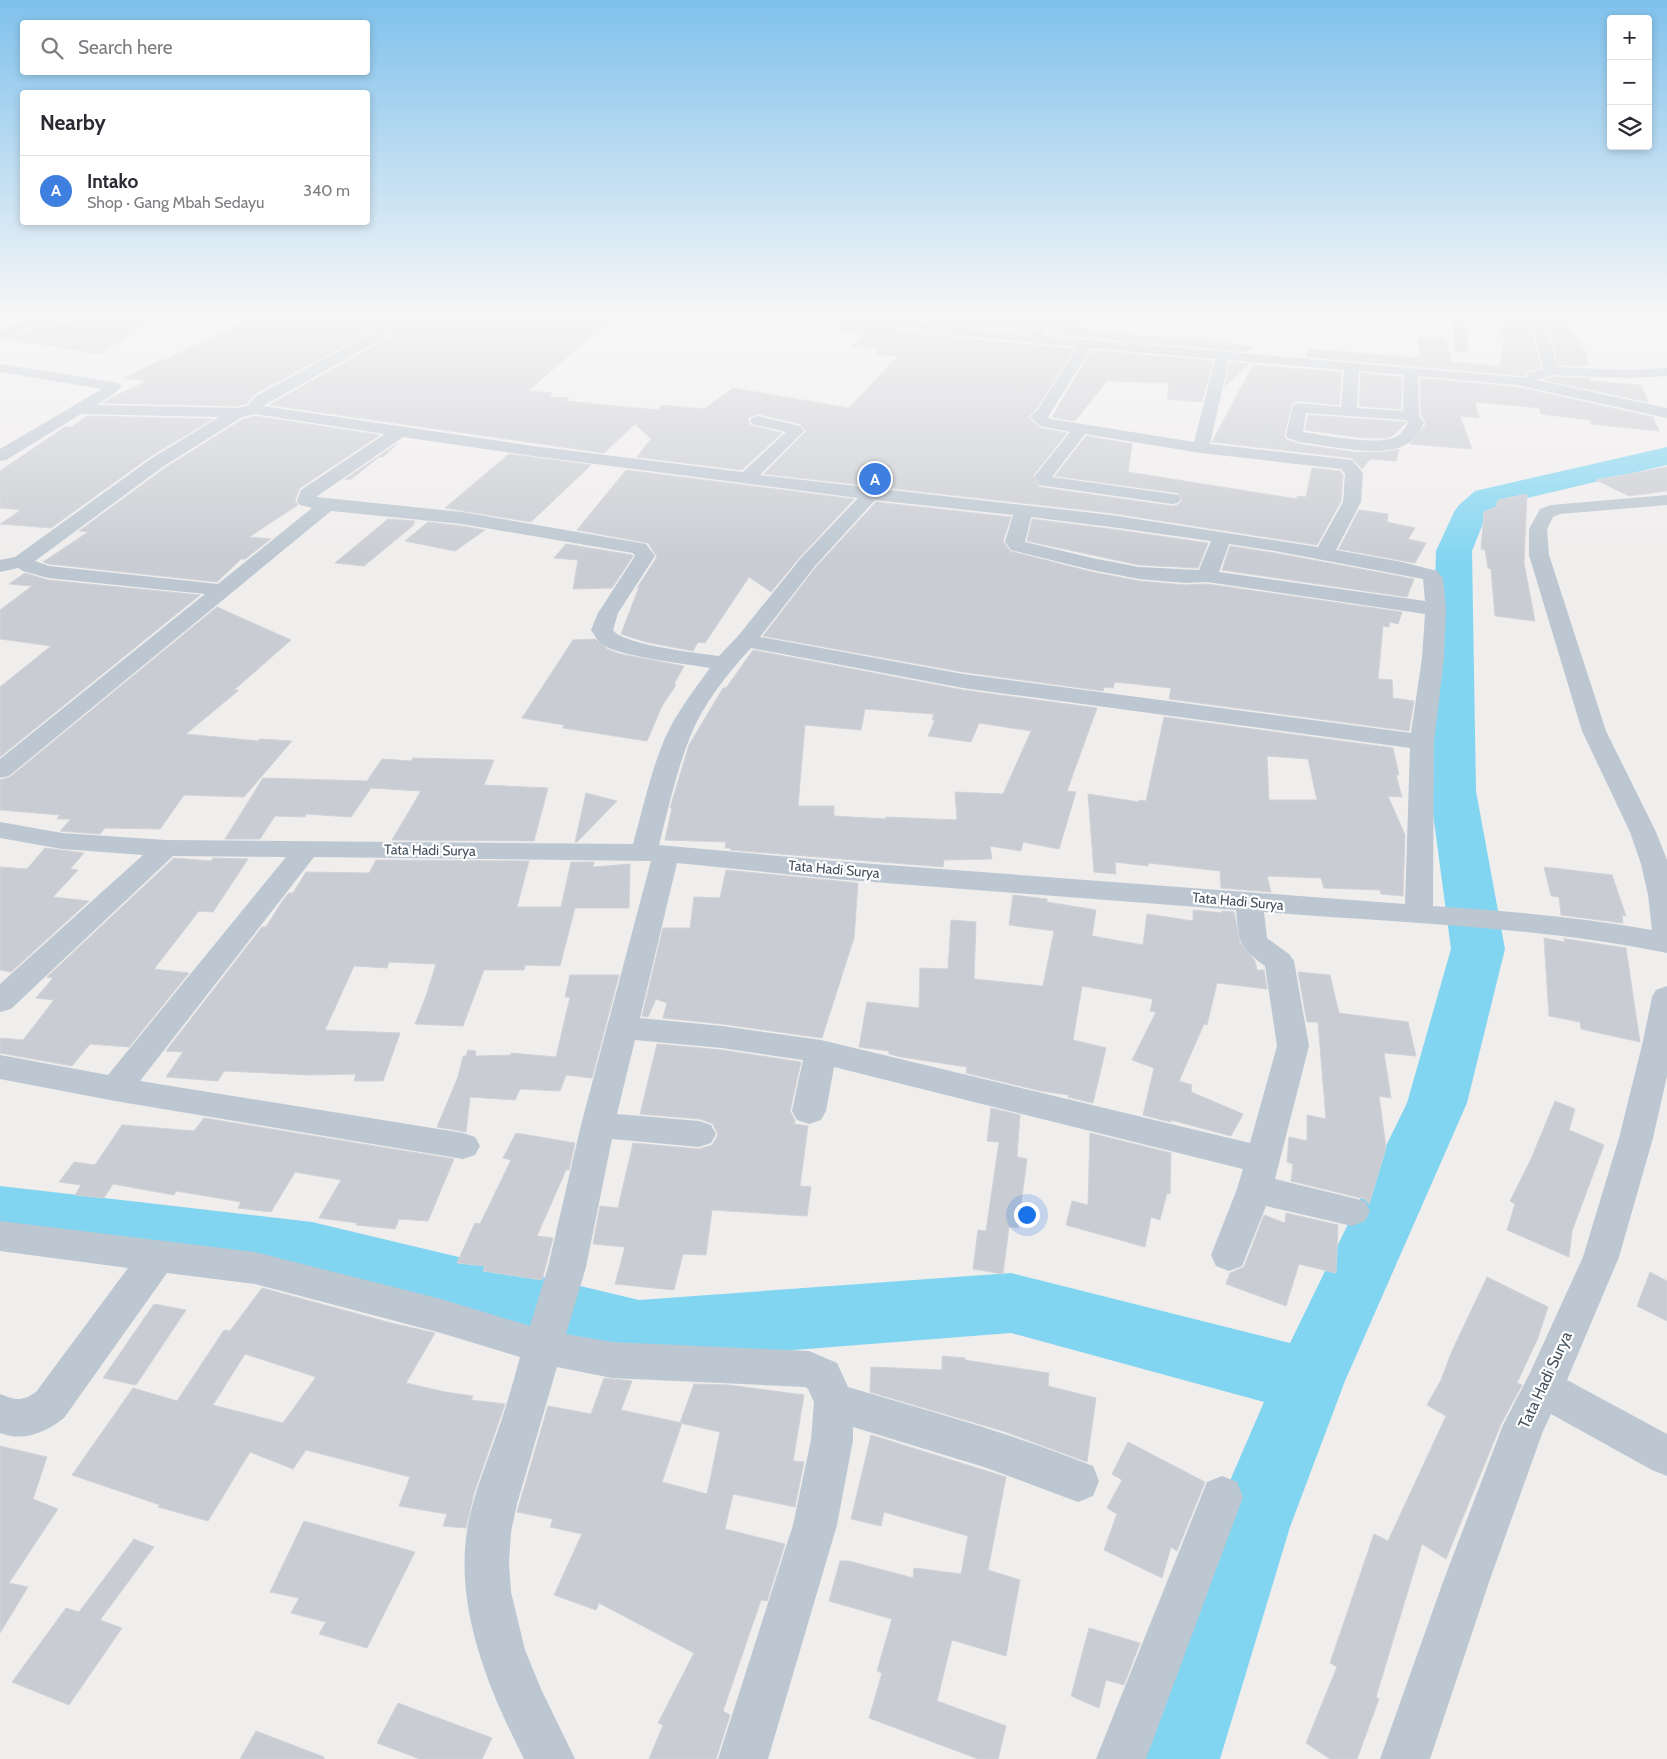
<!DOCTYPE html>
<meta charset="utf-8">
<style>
body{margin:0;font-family:Cabin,sans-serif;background:#f7f7f7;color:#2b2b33}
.controls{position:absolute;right:15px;top:15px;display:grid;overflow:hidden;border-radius:5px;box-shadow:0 2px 8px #0003}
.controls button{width:45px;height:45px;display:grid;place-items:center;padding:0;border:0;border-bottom:1px solid #e1e1e2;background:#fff;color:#2b2b33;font:25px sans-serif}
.you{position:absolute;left:1026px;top:1214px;width:18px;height:18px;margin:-12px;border:4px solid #fff;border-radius:50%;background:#1a73e8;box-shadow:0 0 0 8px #1a73e833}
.badge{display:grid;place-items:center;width:32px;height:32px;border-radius:50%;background:#b45309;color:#fff;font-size:16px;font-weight:700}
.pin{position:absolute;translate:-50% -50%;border:2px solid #fff;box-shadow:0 1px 5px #0006}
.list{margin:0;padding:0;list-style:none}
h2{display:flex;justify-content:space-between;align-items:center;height:65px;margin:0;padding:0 20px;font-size:21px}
h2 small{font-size:16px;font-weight:400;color:#7c7c81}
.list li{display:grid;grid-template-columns:32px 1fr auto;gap:15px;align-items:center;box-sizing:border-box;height:70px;padding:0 20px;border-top:1px solid #e1e1e2}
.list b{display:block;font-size:19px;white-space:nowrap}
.list p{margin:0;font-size:16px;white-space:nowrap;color:#7c7c81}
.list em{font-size:16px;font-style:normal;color:#7c7c81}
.icon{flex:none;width:28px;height:28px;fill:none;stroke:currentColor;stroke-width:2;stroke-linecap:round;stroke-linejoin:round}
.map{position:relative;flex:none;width:1667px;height:1759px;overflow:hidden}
.search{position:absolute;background:#fff;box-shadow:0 2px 8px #0003;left:20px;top:20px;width:350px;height:55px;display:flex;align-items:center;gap:12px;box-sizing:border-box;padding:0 18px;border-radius:5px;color:#7c7c81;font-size:19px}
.panel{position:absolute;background:#fff;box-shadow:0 2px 8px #0003;left:20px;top:90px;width:350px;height:135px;border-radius:5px}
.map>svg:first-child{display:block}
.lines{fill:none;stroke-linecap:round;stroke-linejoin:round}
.river{fill:#82d5f1;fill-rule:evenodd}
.building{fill:#c9ccd2;stroke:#d1d3d9;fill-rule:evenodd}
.minor{fill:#bcc7d1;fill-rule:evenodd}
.labels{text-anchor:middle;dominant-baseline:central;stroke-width:4.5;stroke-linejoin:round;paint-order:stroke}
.street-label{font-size:14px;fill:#44505c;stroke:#fff}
.near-street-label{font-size:16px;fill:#44505c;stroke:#fff}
</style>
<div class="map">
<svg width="1667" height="1759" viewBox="0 0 1667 1759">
<rect width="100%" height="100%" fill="#f0eded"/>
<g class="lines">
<polygon class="river" points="1667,447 1667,465 1498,505 1486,516 1472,551 1476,791 1505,949 1467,1103 1345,1381 1290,1527 1220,1759 1130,1759 1210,1527 1264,1402 1011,1333 639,1362 312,1278 0,1240 0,1186 312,1222 639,1300 1011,1273 1290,1343 1407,1103 1451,949 1430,791 1436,551 1454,512 1459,505 1475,491"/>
</g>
<g class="building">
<polygon points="84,317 156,317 100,354 8,339 50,322 76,323"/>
<polygon points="253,317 374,317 379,324 374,330 255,394 246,404 237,406 103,403 115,396 147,381 124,378 161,360 165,360"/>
<polygon points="393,317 620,317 586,341 528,391 553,393 549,397 569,398 565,401 658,410 662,405 704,409 733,388 849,408 898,356 875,354 880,349 852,346 865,334 835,330 836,317 857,317 866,323 942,336 1074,349 1038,407 1028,417 1040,428 1067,433 1033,476 1039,487 1172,506 1178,505 1182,500 1178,493 1055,476 1086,436 1132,444 1128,472 1297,499 1297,496 1306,497 1312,468 1340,471 1343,475 1341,501 1317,545 1111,513 764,474 806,431 800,424 758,414 750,417 748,420 750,425 782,433 742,470 637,457 651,439 635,424 604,453 269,405 386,339 396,325"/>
<polygon points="897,317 1041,317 1030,332 942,324"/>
<polygon points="1057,317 1080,317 1077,326 1090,327 1087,332 1210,340 1252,347 1247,352 1047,334"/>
<polygon points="1496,317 1529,318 1541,368 1528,371 1525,376 1307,357 1307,349 1421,358 1417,337 1446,339 1451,362 1500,366 1504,341"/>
<polygon points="1546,319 1567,320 1587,355 1588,366 1558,365"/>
<polygon points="1092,350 1213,361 1202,402 1167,399 1169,383 1107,381 1075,421 1052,417"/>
<polygon points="1230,362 1249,364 1225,386"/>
<polygon points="1253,365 1342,372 1339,405 1299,401 1292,403 1284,436 1287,440 1299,444 1354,452 1384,452 1399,449 1396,461 1370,459 1362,469 1352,458 1212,442"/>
<polygon points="1361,373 1402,377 1401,409 1359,406"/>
<polygon points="1552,377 1590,378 1590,381 1641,385 1648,402 1543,380"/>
<polygon points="1420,378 1517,387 1653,417 1659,431 1591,424 1590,420 1541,414 1539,408 1475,402 1479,418 1460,416 1472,449 1410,444 1426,424 1421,415"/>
<polygon points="1308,415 1405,422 1406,423 1394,435 1387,438 1364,438 1305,430"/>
<polygon points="87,416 213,419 151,456 51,528 0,524 21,510 0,508 0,471 65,427 72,427"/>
<polygon points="255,416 380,435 300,488 295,500 298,505 249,537 271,539 245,559 241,559 217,582 49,564 43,562 88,532 79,531 165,468 243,419"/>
<polygon points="398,443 383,457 379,457 350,480 345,479"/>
<polygon points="509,454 591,465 531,522 445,508"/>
<polygon points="1667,467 1667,491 1629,496 1596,480"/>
<polygon points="626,470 854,499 800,557 771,592 749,577 705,643 698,642 693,651 646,642 621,634 639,587 637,588 657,557 648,543 577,530"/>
<polygon points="1527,494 1524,563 1535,621 1495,616 1491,569 1488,568 1485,550 1481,549 1484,512 1496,507 1498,500"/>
<polygon points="876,502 1011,517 1003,541 1010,551 1092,572 1139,581 1185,585 1207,584 1402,612 1398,624 1390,622 1389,627 1383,626 1378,679 1392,680 1393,698 1414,701 1409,731 1169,699 1171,688 1115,682 1113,688 1104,687 1103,691 963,672 763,636 816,567"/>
<polygon points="1359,510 1388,514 1387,522 1415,528 1408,539 1426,543 1415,563 1339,549"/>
<polygon points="388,519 415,521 413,524 415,524 364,566 335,563"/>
<polygon points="1032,519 1111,529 1208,543 1198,568 1139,565 1027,541"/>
<polygon points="428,522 462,526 485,530 455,551 405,541"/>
<polygon points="566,544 632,555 633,556 612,588 573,589 578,560 554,558"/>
<polygon points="1230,546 1275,553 1414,579 1407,597 1222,570"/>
<polygon points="25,573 48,580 200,595 0,757 0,687 51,646 0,639 0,610 32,586 9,584"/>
<polygon points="217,607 291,640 234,690 239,690 186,734 258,741 260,739 292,741 244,797 184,795 160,829 105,828 100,834 60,831 71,819 57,819 60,815 0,810 0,780 10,777"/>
<polygon points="595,639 607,649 620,654 684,666 674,684 676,685 662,706 647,741 563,728 564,725 522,718 573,640"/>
<path d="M 753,650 L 963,690 L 1097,708 L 1067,791 L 1076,792 L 1059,849 L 1023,842 L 1021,851 L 990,846 L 992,859 L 944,860 L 943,867 L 730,850 L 731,848 L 725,848 L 726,842 L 665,840 L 672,808 L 670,808 L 689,745 L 723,688 L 726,688 ZM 865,709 L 934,714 L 932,720 L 935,720 L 928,736 L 971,742 L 979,723 L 1031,731 L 1003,794 L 955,792 L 957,820 L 886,817 L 885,819 L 834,816 L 834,806 L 798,806 L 805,725 L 861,730 Z"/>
<path d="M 1164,717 L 1393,748 L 1399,775 L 1396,775 L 1402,797 L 1388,796 L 1405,835 L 1403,896 L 1381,894 L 1380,890 L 1324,888 L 1321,878 L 1267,876 L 1271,892 L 1221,888 L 1220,871 L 1148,863 L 1148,866 L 1115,862 L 1116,874 L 1094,872 L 1088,794 L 1139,802 L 1139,800 L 1146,801 ZM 1267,756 L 1308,759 L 1317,800 L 1269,800 Z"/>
<polygon points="413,758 494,760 484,785 548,788 534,841 392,840 421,791 371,788 351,817 306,814 305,817 275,816 260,839 225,839 263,778 367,781 382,759 411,761"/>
<polygon points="586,793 617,801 577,842 575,842"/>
<polygon points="45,848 84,853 70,869 78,870 53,897 89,901 11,972 0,970 0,867 27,869"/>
<polygon points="174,858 211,861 213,858 248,859 213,912 199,911 154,969 189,973 129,1047 90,1044 72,1066 0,1053 0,1038 23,1040 54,1000 36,998 53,978 47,977"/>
<polygon points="376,860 529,861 517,907 561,907 571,862 594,862 593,867 630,864 629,908 575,908 560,966 525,965 524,970 484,970 463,1026 415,1024 426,996 436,964 389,962 387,968 354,966 325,1030 400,1033 383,1081 354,1081 356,1074 309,1075 224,1071 218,1081 166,1077 183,1052 166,1051 262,927 266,927 283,900 289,893 293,893 306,872 369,873"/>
<polygon points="1544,867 1612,875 1626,916 1622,915 1623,923 1561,915 1559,897 1551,896"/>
<polygon points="726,870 858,883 854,938 822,1038 722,1024 663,1018 667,1003 656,999 648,1017 642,1016 663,928 690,928 694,897 720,898"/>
<polygon points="1013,895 1047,899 1047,902 1096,910 1092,936 1143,945 1147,914 1193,921 1193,910 1222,913 1222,911 1234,912 1240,943 1255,961 1257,970 1264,970 1267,989 1217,983 1207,1025 1204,1024 1179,1081 1192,1085 1191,1092 1243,1114 1231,1136 1171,1120 1171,1122 1143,1115 1154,1068 1132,1060 1156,1012 1150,1011 1153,999 1082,986 1073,1040 1106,1048 1093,1103 1068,1097 1069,1095 1041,1091 966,1073 967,1067 901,1057 889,1054 889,1051 859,1047 867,1002 919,1008 920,968 948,969 951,920 976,922 974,979 1043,986 1054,931 1009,925"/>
<polygon points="1544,938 1565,942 1564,938 1566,939 1626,948 1640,1042 1581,1029 1580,1022 1549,1016"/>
<polygon points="1298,972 1330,975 1339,1013 1408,1022 1416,1056 1384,1053 1391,1098 1379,1096 1386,1148 1369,1204 1365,1199 1291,1181 1293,1164 1287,1162 1289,1137 1307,1141 1307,1115 1326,1119 1318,1022 1307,1022"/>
<polygon points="570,975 619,975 592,1078 566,1075 560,1091 520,1089 515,1100 470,1097 466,1132 437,1127 458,1077 463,1056 466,1056 468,1050 476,1051 475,1056 511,1055 511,1053 556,1057 570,997 565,997"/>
<polygon points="657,1044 722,1050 801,1062 790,1111 795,1120 794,1124 808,1126 800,1186 811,1187 807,1216 712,1210 706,1255 683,1254 674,1290 615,1284 625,1247 593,1244 600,1206 618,1208 633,1143 699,1149 712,1145 718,1135 713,1124 700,1119 640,1114"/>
<polygon points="1555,1101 1575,1109 1569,1130 1604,1145 1572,1231 1569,1257 1507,1230 1515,1204 1510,1201 1531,1159"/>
<polygon points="991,1108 1020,1115 1017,1157 1027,1159 1018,1228 1009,1227 1003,1274 973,1269 978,1230 986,1231 999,1142 987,1141"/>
<polygon points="204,1118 454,1159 428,1221 399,1219 395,1229 356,1225 357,1223 319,1218 341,1180 295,1172 271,1212 238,1208 241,1202 176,1191 174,1195 113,1184 104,1198 75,1195 81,1185 59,1182 74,1162 95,1165 122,1125 194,1131"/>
<polygon points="516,1133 575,1143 569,1170 566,1170 537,1236 553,1238 542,1280 483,1271 485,1266 457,1263 475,1223 480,1224 511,1160 503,1158"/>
<polygon points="1090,1133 1171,1153 1170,1194 1167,1193 1160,1220 1151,1217 1145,1247 1066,1225 1072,1201 1088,1205"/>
<polygon points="1286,1213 1338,1225 1336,1273 1299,1264 1286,1306 1226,1284 1230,1273 1244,1267 1264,1215 1285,1223"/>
<polygon points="1650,1272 1667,1281 1667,1321 1637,1306"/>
<polygon points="1487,1277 1548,1307 1538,1338 1517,1383 1522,1385 1501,1424 1446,1559 1422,1544 1376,1697 1379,1699 1357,1759 1330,1759 1306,1743 1337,1667 1330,1663 1374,1534 1388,1541 1446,1416 1427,1405 1441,1380 1452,1351"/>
<path d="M 262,1288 L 395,1324 L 435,1333 L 406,1383 L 445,1392 L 473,1396 L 471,1400 L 505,1404 L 474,1493 L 466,1528 L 443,1526 L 447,1514 L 399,1506 L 410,1477 L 306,1450 L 293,1469 L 250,1452 L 208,1521 L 158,1507 L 160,1505 L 72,1475 L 133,1388 L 177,1401 L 224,1330 L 230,1331 ZM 245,1354 L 316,1377 L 283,1423 L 213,1405 Z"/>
<polygon points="154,1304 186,1310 136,1385 103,1378"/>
<polygon points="942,1356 965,1358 965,1360 1049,1373 1048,1386 1096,1398 1087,1462 1003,1431 870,1392 871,1367 942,1370"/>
<polygon points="604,1378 632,1381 621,1410 682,1423 662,1482 707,1494 720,1432 680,1423 694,1384 729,1385 804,1395 793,1461 804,1462 795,1507 733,1494 725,1529 785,1544 767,1601 761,1600 723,1711 730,1715 716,1759 649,1759 663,1725 658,1723 694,1653 599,1603 596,1610 554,1595 582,1534 550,1527 553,1519 517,1512 548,1406 591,1414"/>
<polygon points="871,1435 1006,1477 988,1570 1020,1580 1006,1656 952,1640 937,1701 1006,1726 998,1759 978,1759 869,1718 882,1673 877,1671 892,1619 829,1601 840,1561 849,1561 913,1578 914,1568 961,1574 968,1536 884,1512 881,1526 851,1519"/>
<polygon points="1128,1442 1205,1482 1177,1551 1171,1547 1162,1578 1104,1550 1117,1514 1107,1508 1122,1480 1112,1474"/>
<polygon points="0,1446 47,1457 33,1499 58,1509 9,1583 28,1587 0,1633"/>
<polygon points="304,1521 415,1552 367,1648 319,1634 326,1622 291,1613 299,1598 270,1592"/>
<polygon points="134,1539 154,1547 100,1620 122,1628 69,1705 12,1682 66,1608 79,1612"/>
<polygon points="1089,1628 1140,1643 1124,1685 1106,1680 1099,1708 1071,1696"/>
<polygon points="398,1703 492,1738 482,1759 420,1759 377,1743"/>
<polygon points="256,1731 324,1757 324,1759 240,1759"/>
</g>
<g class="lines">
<g class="minor">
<polygon points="33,317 51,317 49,320 0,340 0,331"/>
<path d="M 376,317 L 391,317 L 395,324 L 385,337 L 263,406 L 533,446 L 743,472 L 786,432 L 752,424 L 750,421 L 752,418 L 758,416 L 800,426 L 804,431 L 760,475 L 1111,515 L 1318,547 L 1343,502 L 1345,474 L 1341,469 L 1201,453 L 1085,434 L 1052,477 L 1172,494 L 1178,495 L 1181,499 L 1178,503 L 1172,504 L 1039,485 L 1034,477 L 1070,432 L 1040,426 L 1030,417 L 1039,408 L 1077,347 L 942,334 L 866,321 L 859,317 L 888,317 L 942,326 L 1031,334 L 1043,317 L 1055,317 L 1044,336 L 1527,378 L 1528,373 L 1543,369 L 1531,317 L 1544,317 L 1557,367 L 1627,370 L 1667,368 L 1667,376 L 1627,378 L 1552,375 L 1536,380 L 1667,408 L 1667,418 L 1517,385 L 1418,376 L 1419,416 L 1424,423 C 1420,430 1415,440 1407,444 C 1382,459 1327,445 1299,442 L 1288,438 L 1286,435 L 1293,405 L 1299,403 L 1341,407 L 1344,370 L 1229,360 L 1210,444 L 1352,460 L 1363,473 L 1361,502 L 1336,550 L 1402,562 L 1437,571 L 1443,578 L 1446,609 L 1444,658 L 1434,742 L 1433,906 C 1507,911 1579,917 1652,930 L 1648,895 L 1641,864 L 1630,832 L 1582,731 L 1529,555 L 1529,529 L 1540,509 L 1551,505 L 1667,495 L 1667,505 L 1560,514 L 1553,517 L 1547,529 L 1549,555 L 1606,731 L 1656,832 L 1667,860 L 1667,953 C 1533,926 1400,923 1264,912 L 1267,938 L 1289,954 L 1294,961 L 1309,1046 L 1275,1179 L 1365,1201 L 1370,1211 L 1365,1221 L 1352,1226 L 1266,1206 L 1242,1266 L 1229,1271 L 1216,1266 L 1211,1255 L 1237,1189 L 1243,1169 L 834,1067 L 826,1111 L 821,1120 L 809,1124 L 797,1120 L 792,1111 L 803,1060 L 722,1048 L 635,1040 L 617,1114 L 699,1121 L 711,1125 L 716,1134 L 711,1143 L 699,1147 L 612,1139 L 586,1267 L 566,1334 L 612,1342 L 809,1351 L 837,1363 L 848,1387 C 930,1411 1013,1434 1093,1466 L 1099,1481 L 1093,1496 L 1078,1502 L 987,1468 L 853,1427 L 853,1440 L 837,1525 L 768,1759 L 718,1759 L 793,1525 L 811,1440 L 814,1402 L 808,1389 L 805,1387 L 612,1378 L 557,1367 L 517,1504 L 511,1532 L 509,1562 L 511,1592 L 525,1650 L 541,1689 L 575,1759 L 524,1759 C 489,1690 455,1610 467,1531 C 472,1498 486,1465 497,1433 C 506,1408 513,1383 520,1357 L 441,1333 L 255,1284 L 167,1273 L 64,1418 C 45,1433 23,1442 0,1433 L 0,1394 C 16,1400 21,1402 36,1392 L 128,1268 L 0,1251 L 0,1221 L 255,1252 L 441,1299 L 530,1326 L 548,1267 L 581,1125 L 651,861 L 314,857 L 140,1081 L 463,1133 L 475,1137 L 480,1146 L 475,1155 L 463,1159 L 115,1101 L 0,1079 L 0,1055 L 108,1075 L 286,857 L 173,856 L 11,1009 L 0,1012 L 0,984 L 143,855 L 62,849 L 0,838 L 0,822 L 62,833 L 166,840 L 633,844 C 643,808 651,770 666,736 C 677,712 694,690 710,668 C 688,664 614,656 600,643 C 597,640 594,634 591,630 L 598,613 L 635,556 L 633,553 L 462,524 L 331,511 L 9,776 L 0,778 L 0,759 L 205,594 L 48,578 L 23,571 L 18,568 L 0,572 L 0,560 L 15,557 L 152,458 L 219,417 L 81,414 L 6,460 L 0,461 L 0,449 L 102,389 L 0,372 L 0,364 L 119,383 L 122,386 L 115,393 L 96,405 L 237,408 L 247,406 L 256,396 L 375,331 L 381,324 ZM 1091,348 L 1215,359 L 1194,442 L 1051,419 L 1048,417 ZM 1359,371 L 1404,375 L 1403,411 L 1357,408 ZM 1306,413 L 1406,420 L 1408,423 C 1405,428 1401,435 1395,437 C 1379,446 1322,435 1303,432 ZM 255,414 L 385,434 L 301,490 L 297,501 L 300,505 L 312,508 L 218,584 L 49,566 L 35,561 L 164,466 L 242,417 ZM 403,437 L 533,456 L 858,498 L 801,558 L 738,636 L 719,656 C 698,653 623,645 613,630 L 618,613 L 655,556 L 646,544 L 462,512 L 316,497 ZM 875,500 L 1013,515 L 1005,542 L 1011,550 L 1092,570 L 1139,579 L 1185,583 L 1207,582 L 1425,614 L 1422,658 L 1411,733 L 963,674 L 760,637 L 815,566 ZM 1031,517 L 1111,527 L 1211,541 L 1199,570 L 1139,567 L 1092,558 L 1025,542 ZM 1229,544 L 1275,551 L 1423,579 L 1425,601 L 1219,572 ZM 751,648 L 963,688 L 1410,748 L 1405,904 L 834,861 L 659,845 C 668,809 676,772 690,737 C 703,704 727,674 751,648 ZM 677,863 L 834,879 L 1236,910 C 1239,942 1238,947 1265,966 L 1277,1046 L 1250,1143 L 821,1040 L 722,1026 L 640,1018 Z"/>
<polygon points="1453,317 1466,317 1468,349 1466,352 1456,352 1454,349"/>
<polygon points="1654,317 1667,317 1667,322 1656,320"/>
<polygon points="1667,986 1667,1076 1653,1138 1619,1257 1567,1380 1667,1434 1667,1476 1652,1470 1551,1414 1543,1431 1489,1582 1430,1759 1380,1759 1443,1582 1503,1425 1529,1375 1583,1257 1619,1138 1643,1041 1652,997 1656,990"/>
<polygon points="1222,1476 1237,1482 1243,1497 1146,1759 1096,1759 1207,1482"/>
</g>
</g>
<linearGradient id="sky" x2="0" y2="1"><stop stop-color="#7fc1ec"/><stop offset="0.56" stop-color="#f8f7f7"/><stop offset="1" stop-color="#f8f7f7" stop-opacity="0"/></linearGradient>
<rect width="1667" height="563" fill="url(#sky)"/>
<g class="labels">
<g class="street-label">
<text transform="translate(430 850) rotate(1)">Tata Hadi Surya</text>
<text transform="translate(834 869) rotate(5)">Tata Hadi Surya</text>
<text transform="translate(1238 901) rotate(5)">Tata Hadi Surya</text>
</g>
<g class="near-street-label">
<text transform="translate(1545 1380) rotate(-65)">Tata Hadi Surya</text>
</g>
</g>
</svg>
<div class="controls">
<button>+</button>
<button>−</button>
<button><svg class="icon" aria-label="layers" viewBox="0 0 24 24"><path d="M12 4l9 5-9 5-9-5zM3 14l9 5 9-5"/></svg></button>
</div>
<div class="you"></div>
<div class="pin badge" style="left:875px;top:479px;background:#3f7fe0">A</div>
<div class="search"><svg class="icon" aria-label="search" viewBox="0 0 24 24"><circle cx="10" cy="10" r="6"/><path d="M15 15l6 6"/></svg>Search here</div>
<section class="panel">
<h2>Nearby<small></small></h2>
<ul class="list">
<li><span class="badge" style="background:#3f7fe0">A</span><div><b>Intako</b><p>Shop · Gang Mbah Sedayu</p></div><em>340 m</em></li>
</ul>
</section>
</div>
